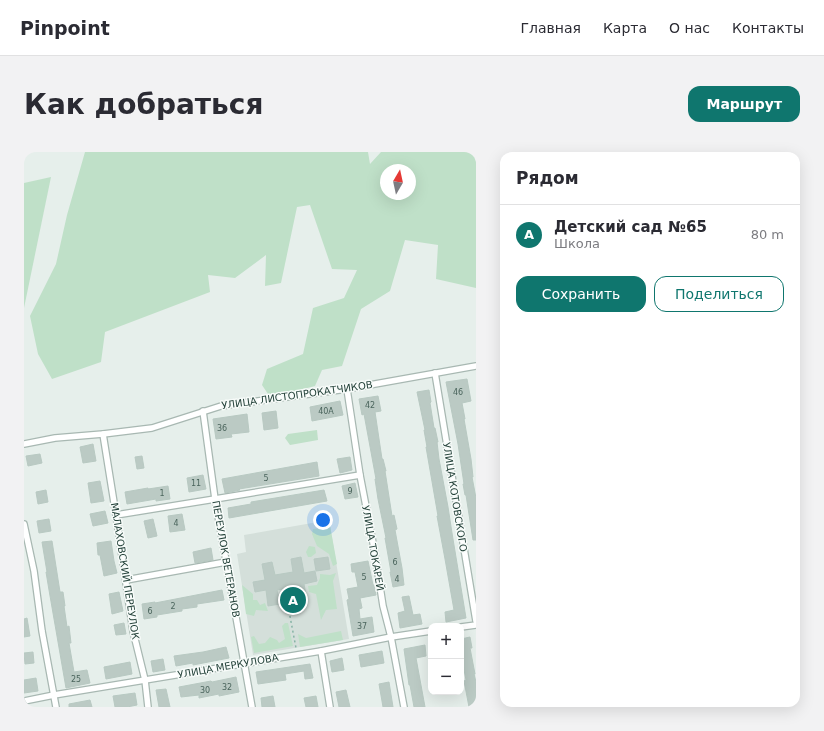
<!DOCTYPE html>
<html lang="ru">
<meta charset="utf-8">
<style>
body{margin:0;font-family:"DejaVu Sans",sans-serif;background:#f2f2f3;color:#2b2b33}
.controls{position:absolute;right:12px;bottom:12px;display:grid;overflow:hidden;border-radius:8px;box-shadow:0 4px 16px #0002}
.controls button{width:36px;height:36px;display:grid;place-items:center;padding:0;border:0;border-bottom:1px solid #e1e1e2;background:#fff;color:#2b2b33;font:20px sans-serif}
.compass{position:absolute;left:356px;top:12px;width:36px;height:36px;border-radius:50%;background:#fff;box-shadow:0 4px 16px #0002;rotate:9deg}
.you{position:absolute;left:299px;top:368px;width:14px;height:14px;margin:-10px;border:3px solid #fff;border-radius:50%;background:#1a73e8;box-shadow:0 0 0 6px #1a73e833}
.badge{display:grid;place-items:center;width:26px;height:26px;border-radius:50%;background:#0f766e;color:#fff;font-size:13px;font-weight:700}
.pin{position:absolute;translate:-50% -50%;border:2px solid #fff;box-shadow:0 1px 4px #0006}
.list{margin:0;padding:0;list-style:none}
h2{display:flex;justify-content:space-between;align-items:center;height:52px;margin:0;padding:0 16px;font-size:17px}
h2 small{font-size:13px;font-weight:400;color:#7c7c81}
.list li{display:grid;grid-template-columns:26px 1fr auto;gap:12px;align-items:center;box-sizing:border-box;height:60px;padding:0 16px;border-top:1px solid #e1e1e2}
.list b{display:block;font-size:15px;white-space:nowrap}
.list p{margin:0;font-size:13px;white-space:nowrap;color:#7c7c81}
.list em{font-size:13px;font-style:normal;color:#7c7c81}
.actions{display:flex;gap:8px;padding:12px 16px}
.actions a{flex:1;padding:9px 0;border:1px solid #0f766e;border-radius:12px;text-align:center;font-size:14px;color:#0f766e}
.actions .main{background:#0f766e;color:#fff}
.map{position:relative;flex:none;width:452px;height:555px;overflow:hidden;border-radius:12px}
header{display:flex;align-items:center;gap:24px;box-sizing:border-box;height:56px;padding:0 20px;background:#fff;border-bottom:1px solid #e1e1e2}
header strong{font-size:19px}
nav{display:flex;gap:22px;margin-inline-start:auto;font-size:14px}
.intro{display:flex;align-items:center;justify-content:space-between;box-sizing:border-box;height:96px;padding:0 24px}
h1{margin:0;font-size:28px}
.button{padding:10px 18px;border-radius:12px;background:#0f766e;color:#fff;font-size:14px;font-weight:700}
main{display:flex;gap:24px;padding:0 24px}
aside{flex:1;background:#fff;border-radius:12px;box-shadow:0 4px 16px #0002}
.map>svg:first-child{display:block}
.built{fill:#d4dfda}
.green{fill:#bfe0c8;fill-rule:evenodd}
.building{fill:#bbcac4;stroke:#b8c9c2}
.lines{fill:none;stroke-linecap:round;stroke-linejoin:round}
.minor-casing{stroke:#a8b8b2;stroke-width:8}
.path{stroke:#86b3a5;stroke-width:1.5;stroke-dasharray:2 3;stroke-linecap:butt}
.minor{stroke:#fff;stroke-width:5.5}
.labels{text-anchor:middle;dominant-baseline:central;stroke-width:3;stroke-linejoin:round;paint-order:stroke}
.number-label{font-size:8px;fill:#4a645c}
.street-label{font-size:10px;fill:#24423a;stroke:#f7fbf9}
</style>
<header>
<strong>Pinpoint</strong>
<nav><a>Главная</a><a>Карта</a><a>О нас</a><a>Контакты</a></nav>
</header>
<div class="intro"><h1>Как добраться</h1><a class="button">Маршрут</a></div>
<main>
<div class="map">
<svg width="452" height="555" viewBox="0 0 452 555">
<rect width="100%" height="100%" fill="#e6efeb"/>
<polygon class="built" points="305,368 325,487 229,503 213,402 222,400 220,383"/>
<g class="green">
<path d="M 61,0 L 344,0 L 346,12 L 357,0 L 452,0 L 452,136 L 412,127 L 414,93 L 381,88 L 366,139 L 337,157 L 318,214 L 298,218 L 291,234 L 264,241 L 244,242 L 238,233 L 243,217 L 279,202 L 289,156 L 320,146 L 333,118 L 308,117 L 286,53 L 273,55 L 257,131 L 241,134 L 242,103 L 211,126 L 184,123 L 186,140 L 81,180 L 77,210 L 28,227 L 14,202 L 6,164 L 32,112 L 43,63 ZM 362,18 L 386,18 L 386,42 L 362,42 Z"/>
<polygon points="27,25 0,156 0,31"/>
<polygon points="293,278 294,288 266,293 261,286 264,282"/>
<polygon points="305,368 313,412 309,414 305,402 293,394 288,382 289,377 300,376 298,369"/>
<polygon points="285,394 291,395 292,401 287,405 284,405 282,400"/>
<polygon points="312,421 309,429 313,457 302,458 297,468 292,442 285,440 284,434 293,433 296,426 296,422 306,423"/>
<polygon points="218,433 229,442 229,448 233,448 236,453 241,451 244,459 232,458 230,464 222,462"/>
<polygon points="261,471 264,471 269,494 230,501 227,485 230,484 235,492 241,491 246,485 253,488 255,491 261,487 258,474"/>
<polygon points="317,479 319,488 276,495 274,482 282,486"/>
</g>
<g class="building">
<polygon points="443,227 447,249 438,251 441,267 440,267 447,307 449,325 448,325 452,346 452,388 449,388 442,343 441,343 439,332 440,332 434,292 422,230"/>
<polygon points="405,238 407,250 406,251 410,276 411,276 414,290 413,290 415,307 424,355 428,381 442,466 422,470 421,460 430,458 421,407 413,364 414,364 402,295 403,295 400,278 401,278 393,240"/>
<polygon points="354,244 357,259 351,260 358,307 359,307 362,319 361,319 368,364 370,363 373,377 371,378 378,416 380,433 369,435 366,420 367,420 361,386 362,386 354,347 351,327 352,327 340,262 338,263 335,247"/>
<polygon points="316,249 319,263 288,269 286,255"/>
<polygon points="252,259 254,276 240,278 238,261"/>
<polygon points="223,262 225,280 207,282 208,285 192,287 189,267"/>
<polygon points="69,292 72,309 59,311 56,295"/>
<polygon points="16,302 18,311 4,314 2,304"/>
<polygon points="118,304 120,316 113,317 111,305"/>
<polygon points="326,305 328,318 316,321 313,307"/>
<polygon points="293,310 295,324 215,337 216,338 201,341 198,327"/>
<polygon points="179,323 182,337 165,340 163,326"/>
<polygon points="76,329 80,349 67,351 64,331"/>
<polygon points="331,331 334,345 321,347 318,334"/>
<polygon points="144,334 146,347 132,349 132,347 103,352 101,340 124,336 124,337"/>
<polygon points="22,338 24,350 14,352 12,340"/>
<polygon points="300,338 303,349 205,366 204,356 227,352 227,350"/>
<polygon points="81,359 84,371 69,374 66,362"/>
<polygon points="158,362 161,378 146,380 144,364"/>
<polygon points="25,367 27,379 15,381 13,369"/>
<polygon points="129,367 133,384 124,386 120,369"/>
<polygon points="28,389 36,440 39,440 41,454 40,454 43,475 45,474 47,491 45,491 50,520 63,518 66,531 42,536 25,438 22,420 23,420 18,390"/>
<polygon points="87,389 90,409 93,421 80,424 76,403 74,403 73,391"/>
<polygon points="187,396 189,408 171,411 169,400"/>
<polygon points="277,405 280,421 291,419 293,429 280,432 283,448 273,450 271,435 253,438 256,452 244,454 242,438 231,440 229,430 241,428 238,412 248,410 251,423 269,420 267,407"/>
<polygon points="304,405 306,417 292,419 290,407"/>
<polygon points="344,409 349,433 350,433 352,443 336,446 338,456 335,457 336,467 348,465 350,480 329,484 323,448 325,447 323,437 334,435 331,420 328,420 327,412"/>
<polygon points="198,438 200,448 173,452 173,455 158,457 158,459 133,463 133,465 120,467 118,452 131,450 131,451"/>
<polygon points="95,440 99,459 88,462 85,442"/>
<polygon points="385,444 389,463 396,462 398,472 376,476 374,461 381,459 378,445"/>
<polygon points="3,466 6,484 0,485 0,467"/>
<polygon points="100,471 102,482 92,483 90,473"/>
<polygon points="446,485 448,496 446,496 451,522 450,522 452,530 452,555 445,555 440,529 442,528 437,502 437,487"/>
<polygon points="401,493 402,504 392,506 401,555 390,555 386,533 385,533 380,497"/>
<polygon points="202,495 205,506 169,513 169,511 152,514 150,504 179,500"/>
<polygon points="358,499 360,511 337,515 335,503"/>
<polygon points="9,500 10,511 1,512 0,501"/>
<polygon points="318,506 320,518 308,520 306,509"/>
<polygon points="139,507 141,518 129,520 127,509"/>
<polygon points="106,510 108,522 82,527 80,515"/>
<polygon points="286,512 289,526 281,527 280,519 261,522 262,528 234,532 232,520"/>
<polygon points="212,525 215,540 195,544 195,542 175,546 175,543 157,545 155,535 187,529 188,530"/>
<polygon points="12,526 14,539 0,541 0,528"/>
<polygon points="365,530 369,555 359,555 355,532"/>
<polygon points="142,537 146,555 135,555 132,538"/>
<polygon points="322,538 326,555 315,555 312,540"/>
<polygon points="111,541 113,553 103,555 91,555 89,544"/>
<polygon points="249,544 251,555 238,555 237,546"/>
<polygon points="292,544 294,555 282,555 280,546"/>
<polygon points="66,548 68,555 45,555 45,552"/>
</g>
<g class="lines">
<defs>
<g id="minor">
<polyline points="411,221 452,469"/>
<polyline points="323,237 336,323 350,396 359,454 367,485 380,555"/>
<polyline points="179,259 191,347 228,555"/>
<polyline points="79,282 92,363 109,479 121,528 124,555"/>
<polyline points="0,292 31,286 79,282 128,276 197,254 323,237 452,214"/>
<polyline points="92,363 191,347 336,323"/>
<polyline points="0,372 10,419 18,479 32,555"/>
<polyline points="102,428 202,410"/>
<polyline points="437,475 452,473"/>
<polyline points="297,499 306,555"/>
<polyline points="0,549 30,543 297,499 367,485 407,479"/>
</g>
</defs>
<use href="#minor" class="minor-casing"/>
<polyline class="path" points="265,459 272,496"/>
<use href="#minor" class="minor"/>
</g>
<g class="labels">
<g class="number-label">
<text x="434" y="240">46</text>
<text x="346" y="253">42</text>
<text x="302" y="259">40А</text>
<text x="198" y="276">36</text>
<text x="242" y="326">5</text>
<text x="172" y="331">11</text>
<text x="326" y="339">9</text>
<text x="138" y="341">1</text>
<text x="152" y="371">4</text>
<text x="371" y="410">6</text>
<text x="340" y="425">5</text>
<text x="373" y="427">4</text>
<text x="149" y="454">2</text>
<text x="126" y="459">6</text>
<text x="338" y="474">37</text>
<text x="52" y="527">25</text>
<text x="203" y="535">32</text>
<text x="181" y="538">30</text>
</g>
<g class="street-label">
<text transform="translate(273 243) rotate(-8)">УЛИЦА ЛИСТОПРОКАТЧИКОВ</text>
<text transform="translate(431 345) rotate(81)">УЛИЦА КОТОВСКОГО</text>
<text transform="translate(349 396) rotate(80)">УЛИЦА ТОКАРЕЙ</text>
<text transform="translate(202 407) rotate(80)">ПЕРЕУЛОК ВЕТЕРАНОВ</text>
<text transform="translate(101 419) rotate(81)">МАЛАХОВСКИЙ ПЕРЕУЛОК</text>
<text transform="translate(204 514) rotate(-10)">УЛИЦА МЕРКУЛОВА</text>
</g>
</g>
</svg>
<div class="controls">
<button>+</button>
<button>−</button>
</div>
<svg class="compass" viewBox="-18 -18 36 36"><path d="M0-13l5 13h-10z" fill="#e53935"/><path d="M0 13l5-13h-10z" fill="#7c7c81"/></svg>
<div class="you"></div>
<div class="pin badge" style="left:269px;top:448px">A</div>
</div>
<aside>
<h2>Рядом<small></small></h2>
<ul class="list">
<li><span class="badge">A</span><div><b>Детский сад №65</b><p>Школа</p></div><em>80 m</em></li>
</ul>
<div class="actions"><a class="main">Сохранить</a><a>Поделиться</a></div>
</aside>
</main>
